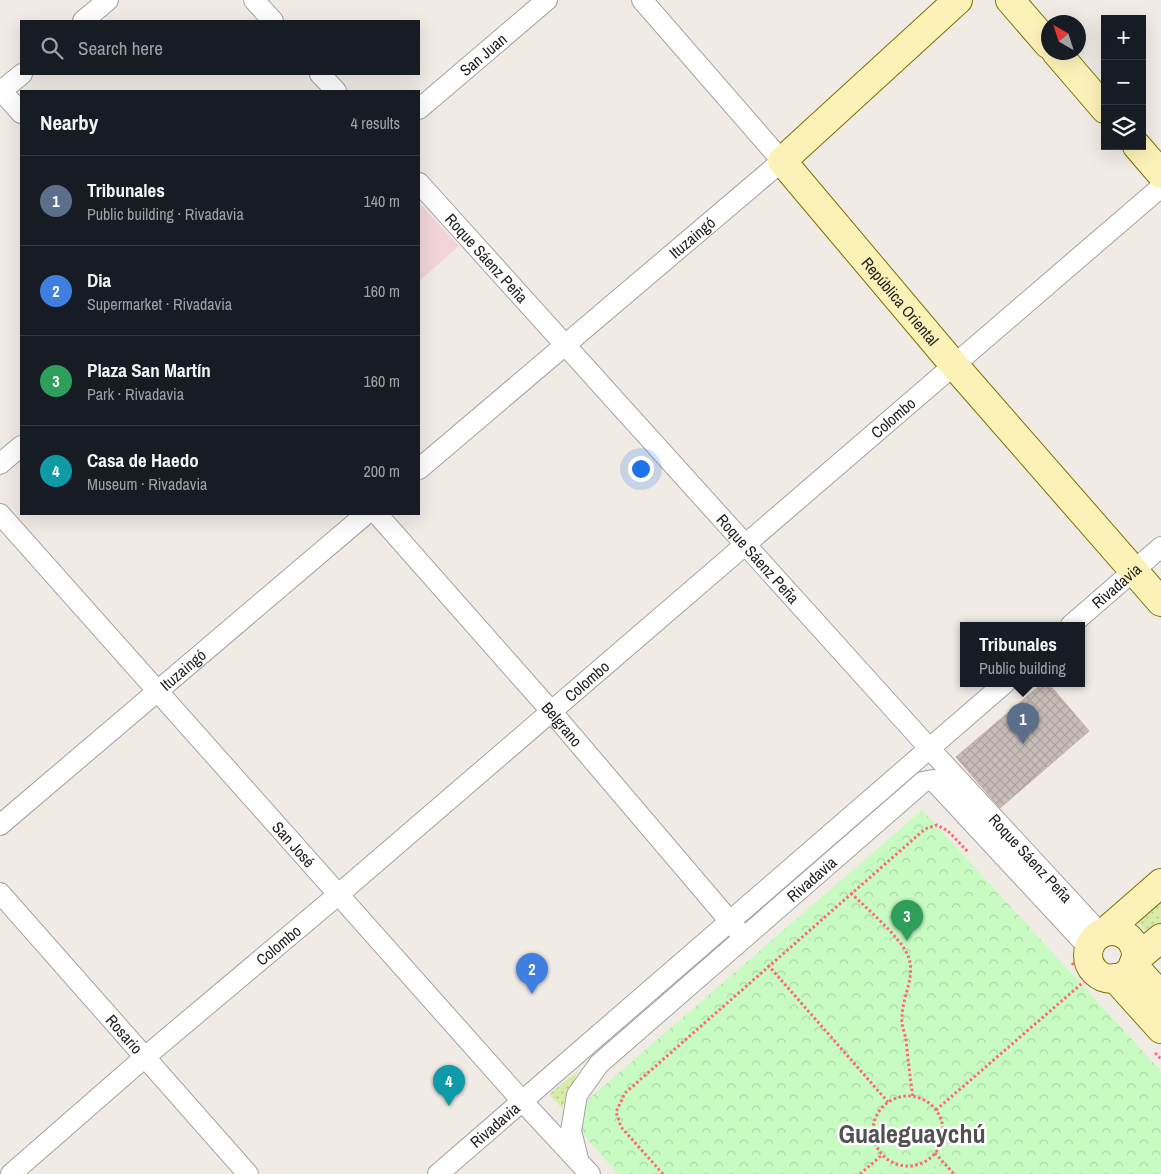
<!DOCTYPE html>
<meta charset="utf-8">
<style>
body{margin:0;font-family:"Archivo Narrow",sans-serif;background:#242831;color:#f1f3f6}
.controls{position:absolute;right:15px;top:15px;display:grid;overflow:hidden;border-radius:0px;box-shadow:0 5px 20px #0002}
.controls button{width:45px;height:45px;display:grid;place-items:center;padding:0;border:0;border-bottom:1px solid #363941;background:#171b24;color:#f1f3f6;font:25px sans-serif}
.compass{position:absolute;left:1041px;top:15px;width:45px;height:45px;border-radius:50%;background:#171b24;box-shadow:0 5px 20px #0002;rotate:321deg}
.you{position:absolute;left:640px;top:468px;width:18px;height:18px;margin:-12px;border:4px solid #fff;border-radius:50%;background:#1a73e8;box-shadow:0 0 0 8px #1a73e833}
.badge{display:grid;place-items:center;width:32px;height:32px;border-radius:50%;background:#db2777;color:#fff;font-size:16px;font-weight:700}
.pin{position:absolute;translate:-50% -41px;filter:drop-shadow(0 1px 2px #0008)}
.pin::after{content:'';position:absolute;top:26px;width:18px;height:15px;background:inherit;clip-path:polygon(0 0,100% 0,50% 100%)}
.popup{position:absolute;left:960px;top:622px;width:125px;height:65px;box-sizing:border-box;display:grid;place-content:center;border-radius:0px;background:#171b24;filter:drop-shadow(0 1px 4px #0005);font-size:16px;white-space:nowrap;color:#9ea1a6}
.popup b{font-size:19px;color:#f1f3f6}
.popup::after{content:'';position:absolute;left:50%;top:100%;margin-left:-10px;border:10px solid transparent;border-top-color:#171b24}
.list{margin:0;padding:0;list-style:none}
h2{display:flex;justify-content:space-between;align-items:center;height:65px;margin:0;padding:0 20px;font-size:21px}
h2 small{font-size:16px;font-weight:400;color:#9ea1a6}
.list li{display:grid;grid-template-columns:32px 1fr auto;gap:15px;align-items:center;box-sizing:border-box;height:90px;padding:0 20px;border-top:1px solid #363941}
.list b{display:block;font-size:19px;white-space:nowrap}
.list p{margin:0;font-size:16px;white-space:nowrap;color:#9ea1a6}
.list em{font-size:16px;font-style:normal;color:#9ea1a6}
.icon{flex:none;width:28px;height:28px;fill:none;stroke:currentColor;stroke-width:2;stroke-linecap:round;stroke-linejoin:round}
.map{position:relative;flex:none;width:1161px;height:1174px;overflow:hidden}
.search{position:absolute;background:#171b24;box-shadow:0 5px 20px #0002;left:20px;top:20px;width:400px;height:55px;display:flex;align-items:center;gap:12px;box-sizing:border-box;padding:0 18px;border-radius:0px;color:#9ea1a6;font-size:19px}
.panel{position:absolute;background:#171b24;box-shadow:0 5px 20px #0002;left:20px;top:90px;width:400px;height:425px;border-radius:0px}
.map>svg:first-child{display:block}
.commercial{fill:#f2d4d8}
.grass{fill:url(#grass-dots)}
.park{fill:url(#park-crowns)}
.building{fill:url(#building-cross-hatch);stroke:#c3aea7}
.lines{fill:none;stroke-linecap:round;stroke-linejoin:round}
.street-casing{stroke:#a3a3a3;stroke-width:22}
.secondary-casing{stroke:#7c7201;stroke-width:30}
.path{stroke:#ff6875;stroke-width:3;stroke-dasharray:2.5 2.5;stroke-linecap:butt}
.street{stroke:#fff;stroke-width:20}
.secondary{stroke:#fcf2b8;stroke-width:28}
.labels{text-anchor:middle;dominant-baseline:central;stroke-width:5;stroke-linejoin:round;paint-order:stroke}
.street-label{font-size:16px;fill:#1f1f1f;stroke:#fff}
.town-label{font-size:26px;font-weight:bold;fill:#525252;stroke:#fff}
</style>
<div class="map">
<svg width="1161" height="1174" viewBox="0 0 1161 1174">
<defs>
<pattern id="grass-dots" width="8" height="8" patternUnits="userSpaceOnUse" patternTransform="scale(1.25)"><rect width="8" height="8" fill="#d7eca9"/><path d="M2 2h.1M6 6h.1" fill="none" stroke="#b8ca91" stroke-width="1.8" stroke-linecap="round"/></pattern>
<pattern id="park-crowns" width="20" height="18" patternUnits="userSpaceOnUse" patternTransform="scale(1.25)"><rect width="20" height="18" fill="#c8fbc1"/><path d="M2 6a3 3 0 1 1 6 0M12 15a3 3 0 1 1 6 0" fill="none" stroke="#abd7a5"/></pattern>
<pattern id="building-cross-hatch" width="8" height="8" patternUnits="userSpaceOnUse" patternTransform="scale(1.25)"><rect width="8" height="8" fill="#c8bcb8"/><path d="M0 0l8 8M0 8l8-8" fill="none" stroke="#aba19e"/></pattern>
</defs>
<rect width="100%" height="100%" fill="#f0ebe5"/>
<polygon class="commercial" points="419,203 459,246 419,281"/>
<g class="grass">
<polygon points="1161,899 1161,923 1148,934 1136,921"/>
<polygon points="578,1071 562,1108 549,1094"/>
</g>
<polygon class="park" points="922,810 1161,1071 1161,1174 618,1174 568,1117"/>
<polygon class="building" points="1043,683 1048,683 1089,731 1000,808 956,757"/>
<g class="lines">
<defs>
<g id="street">
<polyline points="254,0 273,21"/>
<polyline points="83,21 108,0"/>
<polyline points="320,74 336,91"/>
<polyline points="0,89 21,113"/>
<polyline points="0,92 22,74"/>
<path id="s1" d="M 419,109 L 547,0"/>
<path id="s2" d="M 419,183 L 929,748 L 1101,934"/>
<polyline points="0,464 21,446"/>
<path id="s3" d="M 419,469 L 782,161 L 642,0"/>
<path id="s4" d="M 0,514 L 523,1102 L 590,1174"/>
<path id="s5" d="M 377,514 L 551,711 L 739,932"/>
<path id="s6" d="M 1071,625 L 1161,547"/>
<path id="s7" d="M 0,825 L 366,514"/>
<path id="s8" d="M 0,893 L 248,1174"/>
<path id="s9" d="M 578,1159 L 571,1131 L 577,1095 L 599,1064 L 923,782 L 933,780 L 1089,948"/>
<path id="s10" d="M 11,1174 L 145,1057 L 339,894 L 1161,187"/>
<path id="s11" d="M 438,1174 L 1005,683"/>
</g>
<g id="secondary">
<path id="s12" d="M 958,0 L 782,161 L 954,365 L 1161,602"/>
<polyline points="1010,0 1048,44"/>
<polyline points="1056,52 1105,109"/>
<polyline points="1137,146 1161,174"/>
<polyline points="1106,931 1161,883"/>
<circle cx="1112" cy="955" r="24"/>
<polyline points="1135,960 1161,938"/>
<polyline points="1133,965 1161,996"/>
<polyline points="1115,978 1161,1029"/>
</g>
</defs>
<use href="#street" class="street-casing"/>
<use href="#secondary" class="secondary-casing"/>
<g class="path">
<path d="M 851,893 C 867,909 902,938 909,958 C 915,979 902,997 902,1018 C 901,1025 905,1033 906,1040 C 908,1059 910,1078 913,1097"/>
<polyline points="1072,963 1090,982"/>
<polyline points="768,965 888,1102"/>
<polyline points="1155,1053 1161,1059"/>
<circle cx="908" cy="1131" r="35"/>
<polyline points="936,1110 1087,979"/>
<polyline points="935,1153 954,1174"/>
<polyline points="663,1174 621,1127 616,1112 625,1093 925,829 937,825 948,831 969,853"/>
<polyline points="860,1174 882,1155"/>
</g>
<use href="#street" class="street"/>
<use href="#secondary" class="secondary"/>
</g>
<g class="labels">
<g class="street-label">
<text stroke="none"><textPath href="#s1" startOffset="84">San Juan</textPath></text>
<text stroke="none"><textPath href="#s3" startOffset="358">Ituzaingó</textPath></text>
<text stroke="none"><textPath href="#s2" startOffset="101">Roque Sáenz Peña</textPath></text>
<text stroke="none"><textPath href="#s12" startOffset="422">República Oriental</textPath></text>
<text stroke="none"><textPath href="#s10" startOffset="1162">Colombo</textPath></text>
<text stroke="none"><textPath href="#s2" startOffset="506">Roque Sáenz Peña</textPath></text>
<text stroke="none"><textPath href="#s6" startOffset="60">Rivadavia</textPath></text>
<text stroke="none"><textPath href="#s7" startOffset="240">Ituzaingó</textPath></text>
<text stroke="none"><textPath href="#s10" startOffset="758">Colombo</textPath></text>
<text stroke="none"><textPath href="#s5" startOffset="280">Belgrano</textPath></text>
<text stroke="none"><textPath href="#s4" startOffset="442">San José</textPath></text>
<text stroke="none"><textPath href="#s2" startOffset="911">Roque Sáenz Peña</textPath></text>
<text stroke="none"><textPath href="#s9" startOffset="385">Rivadavia</textPath></text>
<text stroke="none"><textPath href="#s10" startOffset="352">Colombo</textPath></text>
<text stroke="none"><textPath href="#s8" startOffset="188">Rosario</textPath></text>
<text stroke="none"><textPath href="#s11" startOffset="75">Rivadavia</textPath></text>
</g>
<g class="town-label">
<text x="912" y="1133">Gualeguaychú</text>
</g>
</g>
</svg>
<div class="controls">
<button>+</button>
<button>−</button>
<button><svg class="icon" aria-label="layers" viewBox="0 0 24 24"><path d="M12 4l9 5-9 5-9-5zM3 14l9 5 9-5"/></svg></button>
</div>
<svg class="compass" viewBox="-18 -18 36 36"><path d="M0-13l5 13h-10z" fill="#e53935"/><path d="M0 13l5-13h-10z" fill="#9ea1a6"/></svg>
<div class="you"></div>
<div class="pin badge" style="left:1023px;top:744px;background:#5c6f8a">1</div>
<div class="popup"><b>Tribunales</b>Public building</div>
<div class="pin badge" style="left:532px;top:994px;background:#3f7fe0">2</div>
<div class="pin badge" style="left:907px;top:941px;background:#2e9e5b">3</div>
<div class="pin badge" style="left:449px;top:1106px;background:#0f9aa8">4</div>
<div class="search"><svg class="icon" aria-label="search" viewBox="0 0 24 24"><circle cx="10" cy="10" r="6"/><path d="M15 15l6 6"/></svg>Search here</div>
<section class="panel">
<h2>Nearby<small>4 results</small></h2>
<ul class="list">
<li><span class="badge" style="background:#5c6f8a">1</span><div><b>Tribunales</b><p>Public building · Rivadavia</p></div><em>140 m</em></li>
<li><span class="badge" style="background:#3f7fe0">2</span><div><b>Dia</b><p>Supermarket · Rivadavia</p></div><em>160 m</em></li>
<li><span class="badge" style="background:#2e9e5b">3</span><div><b>Plaza San Martín</b><p>Park · Rivadavia</p></div><em>160 m</em></li>
<li><span class="badge" style="background:#0f9aa8">4</span><div><b>Casa de Haedo</b><p>Museum · Rivadavia</p></div><em>200 m</em></li>
</ul>
</section>
</div>
